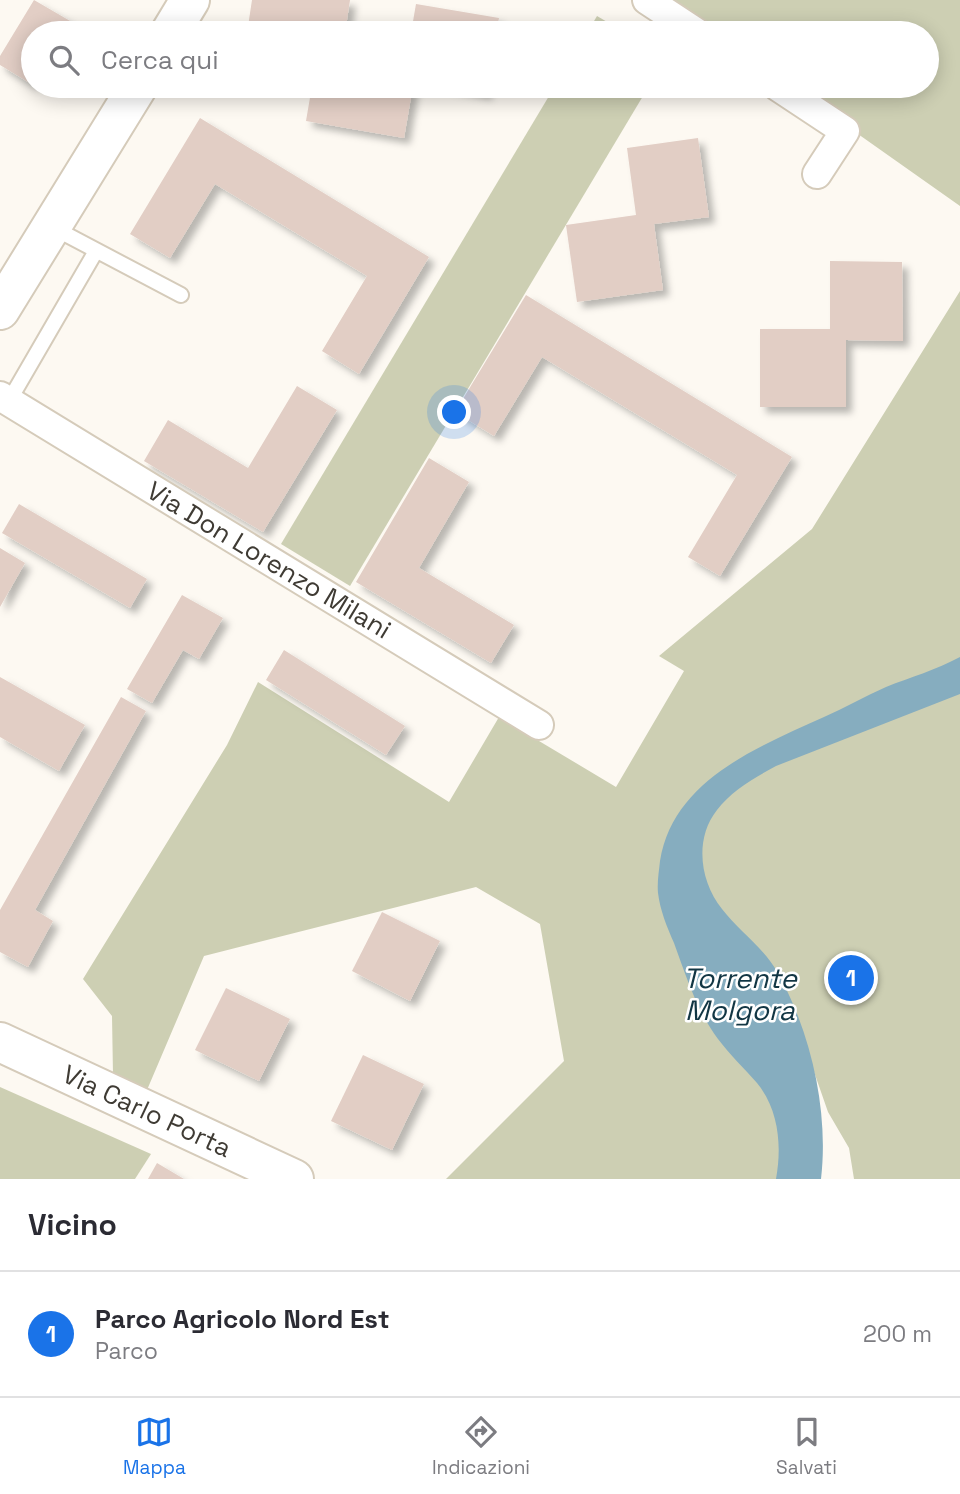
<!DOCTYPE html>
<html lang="it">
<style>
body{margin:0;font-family:"Space Grotesk",sans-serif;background:#f2f2f3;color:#2b2b33}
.you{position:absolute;left:455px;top:413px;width:24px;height:24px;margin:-18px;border:5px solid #fff;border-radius:50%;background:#1a73e8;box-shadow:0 0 0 10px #1a73e833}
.badge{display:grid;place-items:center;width:46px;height:46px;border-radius:50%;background:#1a73e8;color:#fff;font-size:23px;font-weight:700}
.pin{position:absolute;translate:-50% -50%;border:4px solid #fff;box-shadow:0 2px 7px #0006}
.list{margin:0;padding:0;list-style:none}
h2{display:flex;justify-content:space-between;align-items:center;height:91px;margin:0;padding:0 28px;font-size:30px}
h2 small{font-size:23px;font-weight:400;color:#7c7c81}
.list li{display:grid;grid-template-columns:46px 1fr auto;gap:21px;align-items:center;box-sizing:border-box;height:126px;padding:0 28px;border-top:2px solid #e1e1e2}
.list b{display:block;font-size:26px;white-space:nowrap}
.list p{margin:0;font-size:23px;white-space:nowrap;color:#7c7c81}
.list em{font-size:23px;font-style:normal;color:#7c7c81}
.icon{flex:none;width:38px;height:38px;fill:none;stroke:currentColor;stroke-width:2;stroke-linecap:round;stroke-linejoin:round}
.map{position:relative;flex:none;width:960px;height:1179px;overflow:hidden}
.search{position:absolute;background:#fff;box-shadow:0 4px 18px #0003;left:21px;right:21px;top:21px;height:77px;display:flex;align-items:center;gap:18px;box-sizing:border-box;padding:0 24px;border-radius:38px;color:#7c7c81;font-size:26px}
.sheet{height:217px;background:#fff}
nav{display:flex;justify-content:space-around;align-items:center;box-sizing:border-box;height:98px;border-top:2px solid #e1e1e2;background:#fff;font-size:19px;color:#7c7c81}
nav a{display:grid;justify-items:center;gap:4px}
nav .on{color:#1a73e8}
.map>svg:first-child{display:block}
.green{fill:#cdcfb3}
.water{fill:#86adbf}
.building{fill:#e2cec5;filter:url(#shadow)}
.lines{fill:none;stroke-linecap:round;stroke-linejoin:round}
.lane-casing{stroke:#d5cbba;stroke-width:18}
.street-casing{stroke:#d5cbba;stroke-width:32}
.secondary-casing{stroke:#d5cbba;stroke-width:42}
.lane{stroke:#fff;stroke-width:14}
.street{stroke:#fff;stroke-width:28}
.secondary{stroke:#fff;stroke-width:38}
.labels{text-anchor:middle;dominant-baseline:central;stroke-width:5;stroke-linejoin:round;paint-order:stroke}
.street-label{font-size:26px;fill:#3f3b34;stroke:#fff}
.water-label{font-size:28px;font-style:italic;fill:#123644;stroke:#fff}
</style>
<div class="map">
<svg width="960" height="1179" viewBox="0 0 960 1179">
<defs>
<filter id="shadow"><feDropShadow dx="6" dy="6" stdDeviation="3.5" flood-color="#0004"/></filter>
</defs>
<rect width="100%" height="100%" fill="#fdf9f2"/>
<g class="green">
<polygon points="669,0 960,0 960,206 790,86 927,86 927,33 716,33"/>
<polygon points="597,16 626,33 587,33"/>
<polygon points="555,86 649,86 350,586 281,544"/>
<polygon points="960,291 960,1179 854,1179 849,1148 828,1112 812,1066 780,1045 816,1179 446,1179 564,1061 540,924 476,887 204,956 147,1090 113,1075 112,1016 83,979 227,745 258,682 449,802 499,717 616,787 684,671 659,656 812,529"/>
<polygon points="0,1087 151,1154 135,1179 0,1179"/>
</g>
<path class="water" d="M 960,657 L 960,694 L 776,766 C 756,777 731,791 717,810 C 694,839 700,882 722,909 C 739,931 764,948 778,973 C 811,1033 829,1111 821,1179 L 776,1179 C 782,1146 779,1110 757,1083 C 744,1068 730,1055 718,1039 C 697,1011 686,976 674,943 C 667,927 660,910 658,893 C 657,882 659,871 660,861 C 673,780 758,747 824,717 C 845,708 865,696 886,687 C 911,677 936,670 960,657 Z"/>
<g class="building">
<polygon points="34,0 77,25 72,33 33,33 33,85 0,65 0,56"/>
<polygon points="252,0 350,0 345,33 247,33"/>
<polygon points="416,4 499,18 496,33 411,33"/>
<polygon points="312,86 413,86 404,138 306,121"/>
<polygon points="444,86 487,86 486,94"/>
<polygon points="200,118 429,257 359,374 322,351 367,276 215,184 170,258 130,234"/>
<polygon points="698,138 709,217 654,224 663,290 577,302 566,225 636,215 627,148"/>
<polygon points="830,261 902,262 903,341 846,340 846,407 760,407 760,329 830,329"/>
<polygon points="526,295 792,457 720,576 688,557 737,475 542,357 494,436 455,412"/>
<polygon points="297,386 337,410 263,532 144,461 168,420 248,468"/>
<polygon points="429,458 469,482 419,568 514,625 491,663 356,582"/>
<polygon points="19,504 147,579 130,608 2,533"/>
<polygon points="0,548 25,563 0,607"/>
<polygon points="182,595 223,618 199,659 183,650 152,703 127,689"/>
<polygon points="284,650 405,726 386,755 266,680"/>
<polygon points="0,677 85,725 59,771 0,737"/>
<polygon points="121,697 146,711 35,910 53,921 28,967 0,952 0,910"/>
<polygon points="382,912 440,941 410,1001 352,971"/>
<polygon points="226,988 290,1019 259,1081 195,1050"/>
<polygon points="363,1055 424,1084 392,1150 331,1121"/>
<polygon points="157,1163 184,1179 148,1179"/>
</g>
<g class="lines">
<defs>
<g id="lane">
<polyline points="52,227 181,295"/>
<polyline points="9,401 96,251"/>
</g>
<g id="street">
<polyline points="647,0 697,33"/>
<polyline points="777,86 845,131 817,174"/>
<polyline points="0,396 539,725"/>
</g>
<g id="secondary">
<polyline points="170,33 190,0"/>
<polyline points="0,310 138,86"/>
<polyline points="0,1042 294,1179"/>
</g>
</defs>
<use href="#lane" class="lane-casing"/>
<use href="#street" class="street-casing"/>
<use href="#secondary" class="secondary-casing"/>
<use href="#lane" class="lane"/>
<use href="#street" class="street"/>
<use href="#secondary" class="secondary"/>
</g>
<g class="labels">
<g class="street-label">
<text transform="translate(269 560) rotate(31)">Via Don Lorenzo Milani</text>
<text transform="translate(147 1111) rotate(25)">Via Carlo Porta</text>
</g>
<g class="water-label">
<text x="740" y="978">Torrente<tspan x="740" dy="32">Molgora</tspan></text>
</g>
</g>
</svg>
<div class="you"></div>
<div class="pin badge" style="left:851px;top:978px">1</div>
<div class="search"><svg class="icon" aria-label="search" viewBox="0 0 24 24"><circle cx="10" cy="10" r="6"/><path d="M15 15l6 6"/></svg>Cerca qui</div>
</div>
<section class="sheet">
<h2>Vicino<small></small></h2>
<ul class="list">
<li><span class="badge">1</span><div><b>Parco Agricolo Nord Est</b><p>Parco</p></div><em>200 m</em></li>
</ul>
</section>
<nav>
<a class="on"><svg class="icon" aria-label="map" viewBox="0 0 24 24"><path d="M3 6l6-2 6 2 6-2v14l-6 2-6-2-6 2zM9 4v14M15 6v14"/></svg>Mappa</a>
<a><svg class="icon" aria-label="directions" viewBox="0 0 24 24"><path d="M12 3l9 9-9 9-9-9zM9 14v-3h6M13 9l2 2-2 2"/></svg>Indicazioni</a>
<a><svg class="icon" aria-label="saved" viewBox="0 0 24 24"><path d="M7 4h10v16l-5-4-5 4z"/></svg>Salvati</a>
</nav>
